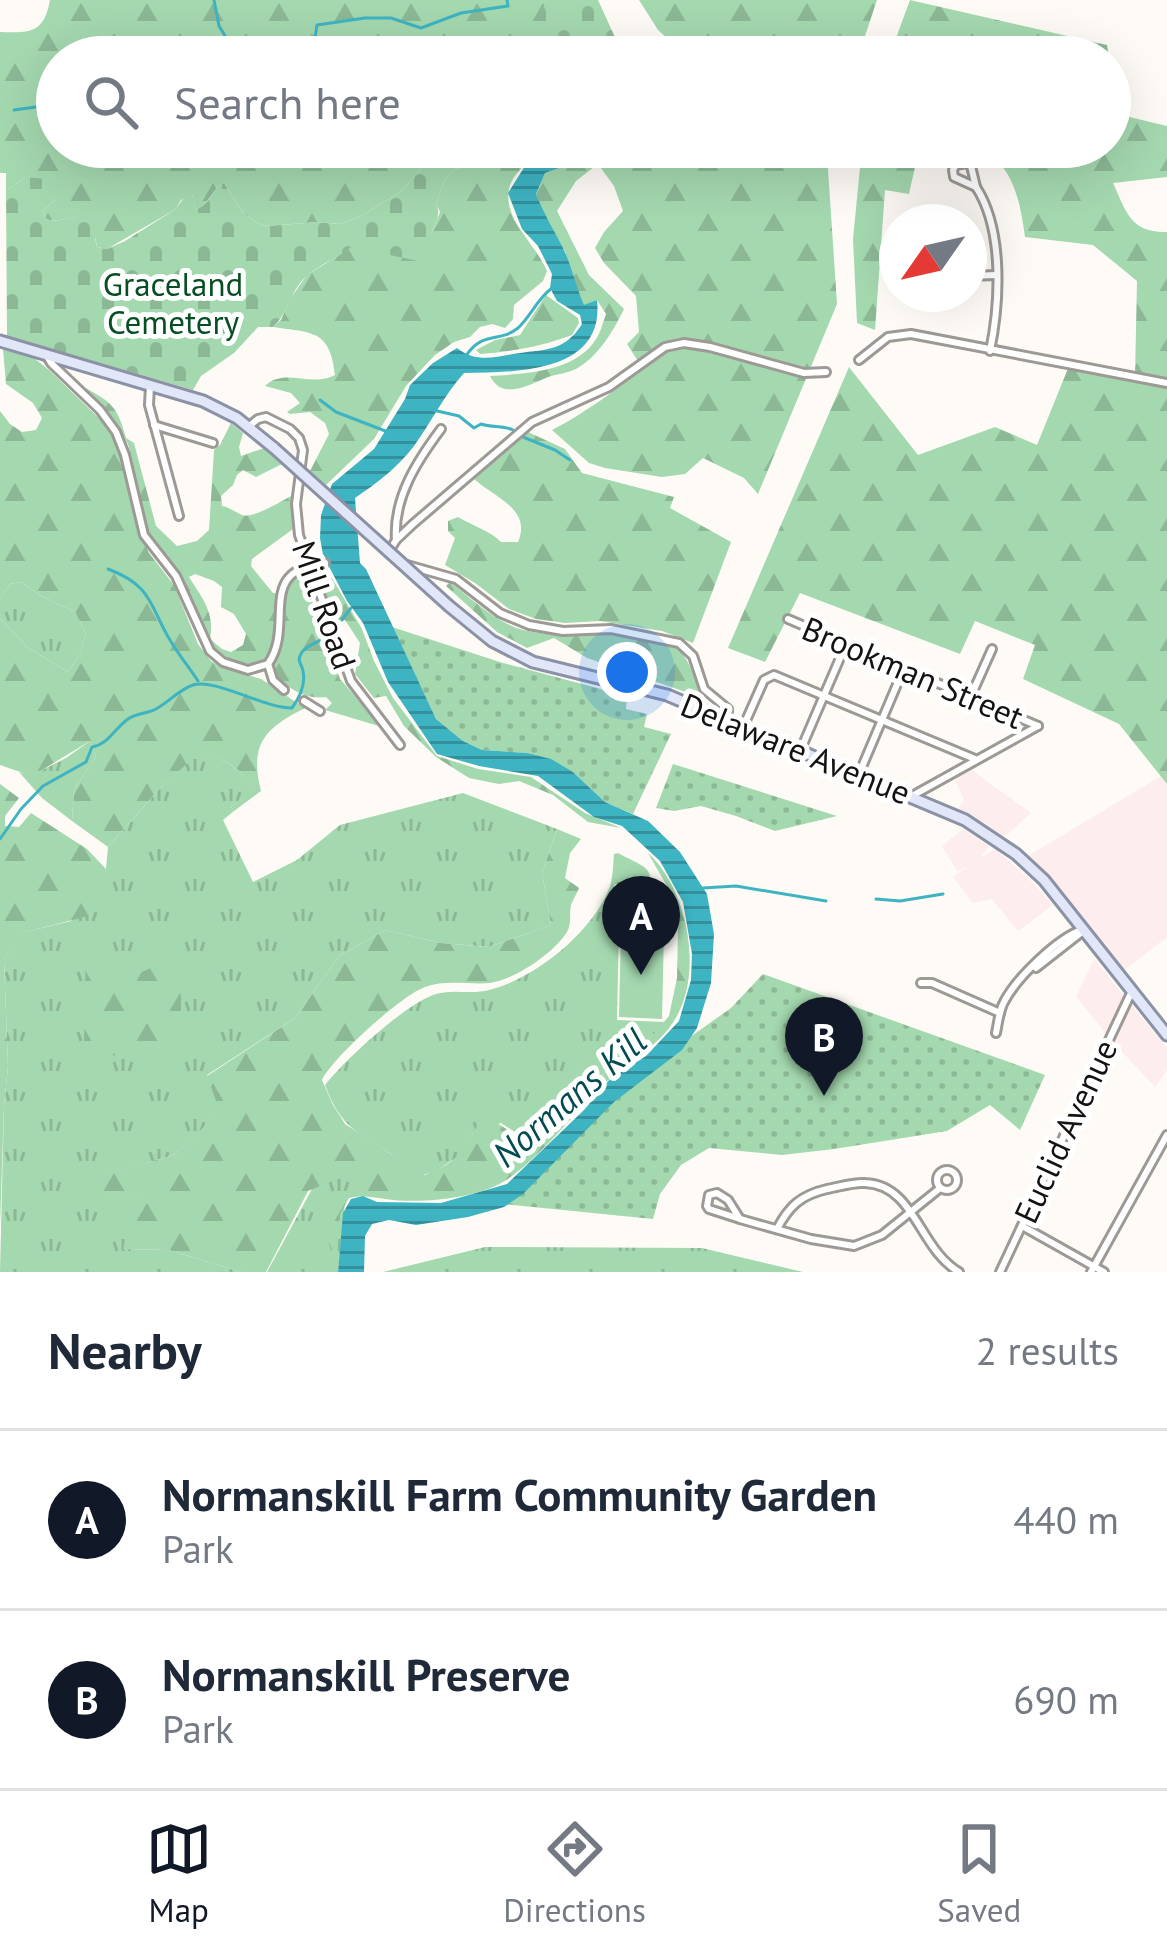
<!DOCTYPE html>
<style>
body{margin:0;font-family:"PT Sans",sans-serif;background:#f6f6f7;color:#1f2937}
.compass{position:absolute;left:879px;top:204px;width:108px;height:108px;border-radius:50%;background:#fff;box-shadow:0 12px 48px #0002;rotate:236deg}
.you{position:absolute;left:627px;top:672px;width:42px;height:42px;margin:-30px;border:9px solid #fff;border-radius:50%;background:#1a73e8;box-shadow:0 0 0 18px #1a73e833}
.badge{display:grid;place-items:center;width:78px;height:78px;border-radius:50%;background:#111827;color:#fff;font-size:39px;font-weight:700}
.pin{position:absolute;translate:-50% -99px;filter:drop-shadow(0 3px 6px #0008)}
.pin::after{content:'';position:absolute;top:63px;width:42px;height:36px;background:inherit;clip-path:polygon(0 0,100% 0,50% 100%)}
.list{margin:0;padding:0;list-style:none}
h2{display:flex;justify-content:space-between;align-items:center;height:156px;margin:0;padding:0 48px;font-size:51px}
h2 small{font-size:39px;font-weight:400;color:#747a83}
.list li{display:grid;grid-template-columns:78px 1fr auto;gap:36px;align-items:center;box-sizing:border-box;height:180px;padding:0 48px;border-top:3px solid #e0e1e3}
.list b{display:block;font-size:45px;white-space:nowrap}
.list p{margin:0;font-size:39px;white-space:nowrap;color:#747a83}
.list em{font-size:39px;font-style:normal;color:#747a83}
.icon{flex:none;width:66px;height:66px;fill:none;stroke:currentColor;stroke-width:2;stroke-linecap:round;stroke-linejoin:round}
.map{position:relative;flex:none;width:1167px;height:1272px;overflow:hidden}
.search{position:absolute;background:#fff;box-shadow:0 12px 48px #0002;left:36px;right:36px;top:36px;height:132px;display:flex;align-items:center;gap:30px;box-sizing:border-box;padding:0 42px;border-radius:66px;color:#747a83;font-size:45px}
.sheet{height:516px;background:#fff}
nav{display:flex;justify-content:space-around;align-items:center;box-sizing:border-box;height:168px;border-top:3px solid #e0e1e3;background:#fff;font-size:33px;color:#747a83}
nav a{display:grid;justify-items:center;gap:6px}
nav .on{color:#111827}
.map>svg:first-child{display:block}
.commercial{fill:#fdedec}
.grass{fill:url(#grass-tufts)}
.forest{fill:url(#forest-firs);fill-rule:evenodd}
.cemetery{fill:url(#cemetery-stones)}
.park{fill:url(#park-dots)}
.garden{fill:#a4d8af}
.water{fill:url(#water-rules)}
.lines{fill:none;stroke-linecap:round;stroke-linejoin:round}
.stream{stroke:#3eb3c2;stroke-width:3}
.minor-casing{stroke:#9d9a96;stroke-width:12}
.major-casing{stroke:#8c92a5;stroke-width:15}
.minor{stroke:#fff;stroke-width:6}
.major{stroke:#e1e6f9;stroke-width:9}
.major-bridge-casing{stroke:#8c92a5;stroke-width:15;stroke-linecap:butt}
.major-bridge{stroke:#e1e6f9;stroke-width:9}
.labels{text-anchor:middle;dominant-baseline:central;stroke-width:10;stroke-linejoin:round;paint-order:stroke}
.park-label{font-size:33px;fill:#074e23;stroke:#fff}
.street-label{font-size:33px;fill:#141311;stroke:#fff}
.water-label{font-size:36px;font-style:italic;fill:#024b53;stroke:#fff}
</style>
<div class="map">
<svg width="1167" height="1272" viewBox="0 0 1167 1272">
<defs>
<pattern id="grass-tufts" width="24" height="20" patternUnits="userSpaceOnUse" patternTransform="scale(3)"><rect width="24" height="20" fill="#a4d8af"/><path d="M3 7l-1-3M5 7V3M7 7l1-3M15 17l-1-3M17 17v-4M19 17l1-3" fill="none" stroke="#8cb896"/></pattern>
<pattern id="forest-firs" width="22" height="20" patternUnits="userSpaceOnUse" patternTransform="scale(3)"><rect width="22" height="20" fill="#a4d8af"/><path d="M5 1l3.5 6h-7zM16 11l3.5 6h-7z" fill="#8cb896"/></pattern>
<pattern id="cemetery-stones" width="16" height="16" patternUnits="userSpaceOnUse" patternTransform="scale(3)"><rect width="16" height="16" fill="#a4d8af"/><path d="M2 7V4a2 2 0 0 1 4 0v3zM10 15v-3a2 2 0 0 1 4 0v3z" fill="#8cb896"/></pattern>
<pattern id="park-dots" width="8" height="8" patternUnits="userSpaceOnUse" patternTransform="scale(3)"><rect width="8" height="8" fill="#a4d8af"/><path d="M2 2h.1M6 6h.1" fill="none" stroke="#8cb896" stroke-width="1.8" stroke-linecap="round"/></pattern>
<pattern id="water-rules" width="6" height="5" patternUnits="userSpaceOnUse" patternTransform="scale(3)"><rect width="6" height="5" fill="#3eb3c2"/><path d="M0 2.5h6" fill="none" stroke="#33909c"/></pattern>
</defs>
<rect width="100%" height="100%" fill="#fefbf6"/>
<g class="commercial">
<polygon points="970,769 1031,813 1004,837 958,809 964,800 955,780"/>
<polygon points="1161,776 1167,784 1167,937 1124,970 1061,889 1028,856"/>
<polygon points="963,829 989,846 980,858 995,849 1030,880 1053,905 1018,931 992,899 973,903 953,877 969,866 957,871 942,846"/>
<polygon points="1094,959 1167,1048 1167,1070 1155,1087 1111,1040 1076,996"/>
</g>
<g class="grass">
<polygon points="21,582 41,596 75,612 86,634 80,655 68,672 27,647 0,618 0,599 10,584"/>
<polygon points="90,741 96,757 74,789 72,821 42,798 19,772 32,775 66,758"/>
<path d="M 197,754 C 223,756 241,768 255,791 L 231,807 L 234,811 L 223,820 L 253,882 L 297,860 L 340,825 L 463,793 L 557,829 L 542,873 L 551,925 L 489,947 L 441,943 L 385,930 L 339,956 L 295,1018 L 207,1075 L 221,1112 L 174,1155 L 76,1183 L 140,1200 L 124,1249 L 169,1250 L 241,1272 L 0,1272 L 4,1106 L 8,1067 L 4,960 L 21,933 L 71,921 L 106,869 L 108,847 L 161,787 Z"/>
<path d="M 618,853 C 645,868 659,867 644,898 L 615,884 L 603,922 L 619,926 L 617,1020 L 665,1022 L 645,1044 L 578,1092 L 563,1112 L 530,1142 L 501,1123 L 473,1133 L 463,1153 L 435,1172 L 346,1192 L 338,1272 L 267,1272 L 312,1189 L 393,1155 C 357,1132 341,1128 325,1085 C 346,1059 402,1007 433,995 C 450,988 471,995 489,990 C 534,979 590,934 608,891 C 613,881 613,866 614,854 Z"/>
<polygon points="485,1247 702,1248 803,1272 383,1272"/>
</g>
<g class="forest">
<path d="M 50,0 L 546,0 C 543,19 533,38 526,57 L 57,57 L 57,147 L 439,147 L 402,191 L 361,216 L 340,224 L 318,222 L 267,226 L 256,222 L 243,213 L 224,183 C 213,188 210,203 196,211 L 192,194 L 181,200 L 176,209 L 107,249 L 97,247 L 91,216 C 74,214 61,224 46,219 L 43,211 L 56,199 L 25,177 L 6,191 L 6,173 L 0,173 L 0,32 C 31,33 44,33 50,0 Z"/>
<polygon points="639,0 877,0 858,57 688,57 658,30"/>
<polygon points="910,0 1107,45 1109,57 889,57"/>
<path d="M 1110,66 L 1117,114 L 1167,126 L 1167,177 L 1113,183 C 1126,211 1130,233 1167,232 L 1167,784 L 1119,724 L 1023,679 L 1035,645 L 975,621 L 960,654 L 800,593 L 765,662 L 728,648 L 849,367 L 918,455 L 995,427 L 1037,445 L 1069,366 L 1135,377 L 1137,281 L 1093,245 L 1025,237 C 1020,201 1014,165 978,147 L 1110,147 Z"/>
<path d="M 509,147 L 556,147 C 518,164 492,187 520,229 C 529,243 540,255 547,271 L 543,281 L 514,305 L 513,319 L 505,328 L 492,324 L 480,327 L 470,337 L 454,342 L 435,355 L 406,386 L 374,439 L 326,485 L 310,471 L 329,434 L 325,423 L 310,412 L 290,414 L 287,412 L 300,403 L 291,393 L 265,386 C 284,367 311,388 335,375 C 330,329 312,333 273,327 L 281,320 L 290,299 L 307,275 L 352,247 L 430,237 L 440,212 L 436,204 L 445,180 L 454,170 L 476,162 L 496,167 Z"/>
<path d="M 599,147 L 829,147 L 827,154 L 837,304 L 758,494 L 744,478 L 703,458 L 685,474 L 662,477 L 605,468 L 589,463 L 552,430 C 585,413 614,391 643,369 L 627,344 L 639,332 L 636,296 L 604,263 L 595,248 L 604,232 L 623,211 L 614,186 L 598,164 L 576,181 L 557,211 L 589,275 L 624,309 C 614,330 598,357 576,369 C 568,373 557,374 548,377 C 529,385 502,401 490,376 C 523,374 573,372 594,342 C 600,335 603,322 606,314 L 597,300 L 584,306 L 572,279 L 565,251 L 549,228 L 536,194 L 545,173 L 568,165 Z"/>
<polygon points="862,147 931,147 915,167 909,194 885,190 875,330 857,323 853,239"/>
<path d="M 546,295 L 578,318 L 579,323 L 572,335 C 543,346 511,352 480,354 L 476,350 L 495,340 L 520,335 Z"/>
<path d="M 3,349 L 34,358 L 49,370 L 101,420 L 117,443 L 139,530 L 149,553 L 174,585 L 198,644 L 211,661 L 224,668 L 261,679 L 305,708 C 265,728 249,744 261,791 L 234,811 L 231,807 L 254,791 C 242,768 223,756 197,755 L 161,787 L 108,847 L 72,821 L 74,789 L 96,757 L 90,741 L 32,776 L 0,765 L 0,618 L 27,647 L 68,672 L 80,655 L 86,634 L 75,612 L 41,596 L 21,582 L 10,584 L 0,599 L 0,411 L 10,424 L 22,432 L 36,430 L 42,418 L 33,403 L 6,384 Z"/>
<path d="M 82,386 C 111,402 117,405 126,438 L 134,443 L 156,526 L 177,546 L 197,541 L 209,530 L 214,450 L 220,445 L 231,423 L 243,433 L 239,447 L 241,456 L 264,448 L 282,464 L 256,477 L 243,470 L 237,475 L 233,485 L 221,496 L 222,506 C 229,507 235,512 242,515 C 252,519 280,502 291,496 L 293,529 L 252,559 L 251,566 L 273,593 L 284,594 L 292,581 L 302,573 L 340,679 L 382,727 L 325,710 L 332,703 L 326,697 C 305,700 290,689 275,676 L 273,664 L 267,658 L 253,665 L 229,659 L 214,648 L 205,634 L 182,579 L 150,538 L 128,444 L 118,427 ZM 195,574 L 214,581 L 222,587 L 221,607 L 234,614 L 246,634 L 243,645 L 231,652 L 222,649 L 210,639 C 215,612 202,598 189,577 Z"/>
<path d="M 528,432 L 565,449 L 582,473 L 674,497 L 670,508 L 731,542 L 693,643 L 662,631 L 600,621 L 565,623 L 536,619 L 509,609 L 475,583 L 445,565 L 455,538 L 448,531 L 448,521 L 458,517 C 473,526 489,530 501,542 L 518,542 C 532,509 495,498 474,479 Z"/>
<polygon points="326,568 362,629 374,661 393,698 437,756 478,769 531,777 585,813 621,828 588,822 553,795 519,781 499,784 469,778 436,757 404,726 386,696 374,698 355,674 360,643 345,620 336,620 333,615 316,569"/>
<path d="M 450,582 C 471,598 494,621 520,629 C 564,642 641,625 677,649 C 691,659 695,683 703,698 L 587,658 L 554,638 L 527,648 L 497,632 L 446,586 Z"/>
<polygon points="0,784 19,798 5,816 5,826 19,827 31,813 87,849 106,869 88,916 22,933 4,960 8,1067 4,1106 0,1226"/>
<path d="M 557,829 L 581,839 L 570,853 L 565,878 L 579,888 C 578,891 572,902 571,905 C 569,914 572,923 567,932 C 554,953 514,980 490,983 C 469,985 446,979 425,987 C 402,995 332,1058 322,1080 L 333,1105 L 345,1124 L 394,1156 L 308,1191 L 266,1272 L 241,1272 L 169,1250 L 123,1249 L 139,1200 L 73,1183 L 174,1155 L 220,1112 L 207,1076 L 295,1018 L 339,956 L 385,930 L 441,943 L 489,947 L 551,925 L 542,873 Z"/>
<path d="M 648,853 C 687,888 703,969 677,1016 C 659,1049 621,1065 596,1092 C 573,1116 531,1166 503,1182 C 474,1199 419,1204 385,1199 C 371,1197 364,1195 349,1198 L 340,1214 L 336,1272 L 324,1272 L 332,1249 L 322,1227 C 339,1191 385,1140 425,1175 C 463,1161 464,1147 483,1116 C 501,1123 513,1136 530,1142 L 563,1112 L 578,1092 L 645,1044 L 669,1016 L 677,978 L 678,928 L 675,900 Z"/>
<path d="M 172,959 C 184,983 181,1009 180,1035 C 179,1036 166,1049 165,1050 C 144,1060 110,1056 89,1051 L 84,1041 L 86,965 C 108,959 118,962 137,974 Z"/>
</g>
<g class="cemetery">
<polygon points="546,0 598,0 624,57 526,57"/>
<path d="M 439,147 L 509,147 L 496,167 L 476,162 L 454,170 L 445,180 L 436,204 C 444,220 427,228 432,245 L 423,262 L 352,247 C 336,259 313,267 300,283 C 289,297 286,316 273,327 L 258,327 L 234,353 L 201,376 L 193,390 L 7,336 L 6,191 L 25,177 L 46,179 L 57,192 L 56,199 L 43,211 L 46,219 C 61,224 75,214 91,215 L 98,226 L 95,238 L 97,247 L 107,249 L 125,241 L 176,209 L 188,192 L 192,194 L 196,210 C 212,203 212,188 224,183 L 243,213 L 256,222 L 267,226 L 318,222 L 340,224 L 361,216 L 402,191 Z"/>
</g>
<g class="park">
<polygon points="392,627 503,663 627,696 626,709 647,714 644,727 671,734 633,814 605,802 573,772 527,753 482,750 463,741 436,719"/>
<polygon points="673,764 837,816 775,831 736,816 701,806 674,811 656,808"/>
<polygon points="763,974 1045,1075 1020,1130 990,1105 947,1131 834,1149 782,1155 709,1148 681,1165 660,1194 653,1219 492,1203 638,1074 731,1008"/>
</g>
<polygon class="garden" points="621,930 664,932 662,1019 619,1017"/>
<path class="water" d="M 571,147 L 599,147 L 568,165 L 545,173 L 536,194 C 544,214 553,229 563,248 C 571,264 576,287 584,305 L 597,300 C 605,373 516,372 464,373 C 444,395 432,421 414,446 C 397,468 377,483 355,498 L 360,563 L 366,569 L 436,719 L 463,741 L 482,750 L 527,753 L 551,759 L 573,772 L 605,802 L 648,821 L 680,852 L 707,894 L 714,934 L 711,983 L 697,1028 L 682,1050 L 614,1102 L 523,1194 L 504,1207 L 468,1217 L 416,1225 L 389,1220 L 372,1224 L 365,1236 L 364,1272 L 338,1272 L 343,1213 L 351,1199 L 363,1196 L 377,1202 L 441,1203 L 507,1184 L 584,1110 L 610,1079 L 646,1056 L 679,1021 L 691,980 L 692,954 L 683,902 L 660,861 L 622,826 L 594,817 L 538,776 L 479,766 L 437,754 L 388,682 L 363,623 L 347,601 L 323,555 L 320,538 L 321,515 L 332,484 L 374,449 L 405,399 L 410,385 L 433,363 L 457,348 C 475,362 492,358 513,354 C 543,349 564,353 582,324 L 580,315 L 557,301 L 550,288 L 552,274 L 538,246 L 522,229 L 508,193 L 525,166 Z"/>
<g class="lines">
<g class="stream">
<polyline points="214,0 219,26 238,57"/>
<polyline points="273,57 282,43 315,38 317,25 365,18 391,18 421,28 461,13 508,6 507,0"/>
<polyline points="14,110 57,104"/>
<path d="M 465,357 C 484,329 498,344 518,328 C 531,316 537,299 552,288"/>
<polyline points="320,400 336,412 388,432"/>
<path d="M 433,410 L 459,416 L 474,428 L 481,424 C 493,428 502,425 513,430"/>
<polyline points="518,435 555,450 570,460"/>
<path d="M 108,569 C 153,586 149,605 170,640 C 178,654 189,667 198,681"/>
<polyline points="342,620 351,608"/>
<path d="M 0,839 L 21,809 L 43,786 L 86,762 L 92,747 C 109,744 114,729 128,719 C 136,713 145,714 154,710 C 167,704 178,690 193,685 C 215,678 263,708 292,708 C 300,697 306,685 303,671 C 301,661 296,662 302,652 C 307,645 320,641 327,637"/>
<polyline points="703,888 736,886 826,901"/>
<polyline points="876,899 900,901 943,894"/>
</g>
<defs>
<g id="minor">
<polygon points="966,163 971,166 976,187 954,177 953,170 956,165"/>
<path d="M 976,187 C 1004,230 1000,303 990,351"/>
<polyline points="969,276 996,275"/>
<path d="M 48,358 L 51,363 L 100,410 L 116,432 L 125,455 L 144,535 L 176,576 L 210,651 L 223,662 L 248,670 L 268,664 C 296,625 254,570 325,563"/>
<polyline points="859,360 888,337 911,334 1167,383"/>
<polyline points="150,386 149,405 179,516"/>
<polyline points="154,425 213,443"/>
<polyline points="248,427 258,419 266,417 290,429 299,438 303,450 296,504 299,535 351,681 400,745"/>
<path d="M 396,540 C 393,498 417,461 441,429"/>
<polyline points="390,550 396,540 413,524 532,422 609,387 665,347 684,343 710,347 804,373 826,372"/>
<polyline points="407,565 456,579 500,613 529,625 563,631 611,629 679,643 693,656 704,689 728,709 728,719"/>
<polyline points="788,619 1038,726"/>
<polyline points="268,664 273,680 284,690"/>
<polyline points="971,696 992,649"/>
<polyline points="304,701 320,711"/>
<polyline points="744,725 764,680 774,675 975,759"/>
<polyline points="801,749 846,644"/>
<polyline points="859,774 904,668"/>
<polyline points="912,796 1038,726"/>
<polyline points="1036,968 1082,932"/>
<polyline points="921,983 932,983 1000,1013"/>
<path d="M 996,1033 C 998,1023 999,1013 1003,1004 C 1015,979 1058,937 1084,929"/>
<circle cx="947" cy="1180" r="10"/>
<polygon points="717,1193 728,1200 740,1219 709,1209 707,1206 709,1195"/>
<polyline points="740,1219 811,1239 854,1246 882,1235 939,1189"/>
<polyline points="1022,1226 1104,1272"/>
<path d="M 777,1229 C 789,1206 801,1195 827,1189 C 839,1187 853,1182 865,1183 C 915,1185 919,1249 959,1272"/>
<polyline points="1000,1272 1132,991"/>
<polyline points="1091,1272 1167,1135"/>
</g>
<g id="major">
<polyline points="0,341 203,401 237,418 274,448"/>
<polyline points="449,606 492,641 533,662 667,695 965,820 1016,854 1044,880 1167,1035"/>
</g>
</defs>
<use href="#minor" class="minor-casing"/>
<use href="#major" class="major-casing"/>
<use href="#minor" class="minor"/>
<use href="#major" class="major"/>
<defs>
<polyline id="major-bridge" points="274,448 449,606"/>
</defs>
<use href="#major-bridge" class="major-bridge-casing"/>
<use href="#major-bridge" class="major-bridge"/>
</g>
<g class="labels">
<g class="park-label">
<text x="173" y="283">Graceland<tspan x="173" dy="38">Cemetery</tspan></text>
</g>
<g class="street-label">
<text transform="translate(325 605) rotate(71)">Mill Road</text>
<text transform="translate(913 672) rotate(23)">Brookman Street</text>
<text transform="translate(796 748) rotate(22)">Delaware Avenue</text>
<text transform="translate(1065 1131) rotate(-65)">Euclid Avenue</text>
</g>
<g class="water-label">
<text transform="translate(569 1097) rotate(-41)">Normans Kill</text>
</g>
</g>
</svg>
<svg class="compass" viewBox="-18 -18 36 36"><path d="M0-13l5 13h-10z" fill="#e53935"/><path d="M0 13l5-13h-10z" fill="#747a83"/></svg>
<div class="you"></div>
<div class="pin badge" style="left:641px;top:975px">A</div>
<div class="pin badge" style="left:824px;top:1096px">B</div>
<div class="search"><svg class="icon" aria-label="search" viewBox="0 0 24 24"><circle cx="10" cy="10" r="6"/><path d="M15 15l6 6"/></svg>Search here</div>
</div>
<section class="sheet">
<h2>Nearby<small>2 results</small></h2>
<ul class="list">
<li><span class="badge">A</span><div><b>Normanskill Farm Community Garden</b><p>Park</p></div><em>440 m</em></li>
<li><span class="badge">B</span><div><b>Normanskill Preserve</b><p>Park</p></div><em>690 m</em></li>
</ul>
</section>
<nav>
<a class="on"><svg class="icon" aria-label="map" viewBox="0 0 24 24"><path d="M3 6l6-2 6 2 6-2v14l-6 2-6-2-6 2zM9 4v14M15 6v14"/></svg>Map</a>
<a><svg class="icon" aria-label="directions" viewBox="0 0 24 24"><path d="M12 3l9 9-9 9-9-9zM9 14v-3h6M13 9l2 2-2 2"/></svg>Directions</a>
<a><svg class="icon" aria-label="saved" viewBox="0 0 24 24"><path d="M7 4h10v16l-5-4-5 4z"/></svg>Saved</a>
</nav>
